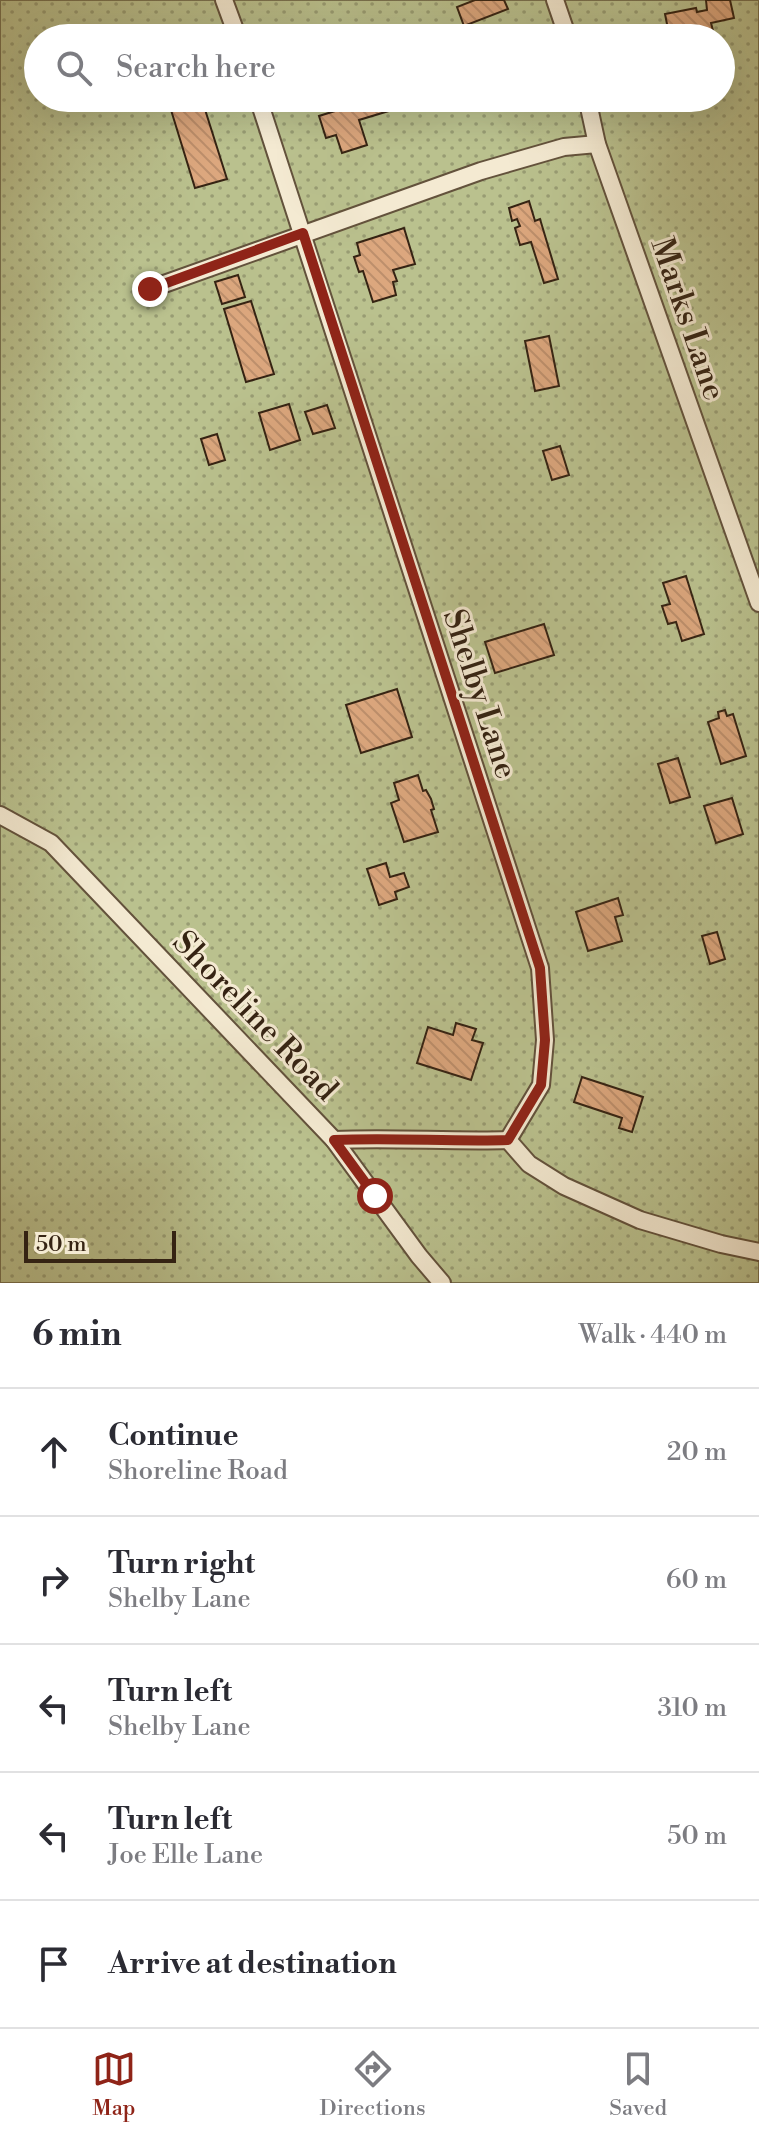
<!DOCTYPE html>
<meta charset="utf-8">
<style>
body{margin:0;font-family:"Libre Bodoni",serif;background:#f7f7f7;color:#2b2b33}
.scale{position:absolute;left:24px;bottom:20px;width:152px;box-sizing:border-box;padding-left:8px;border:4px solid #352313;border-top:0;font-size:22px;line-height:28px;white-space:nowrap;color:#352313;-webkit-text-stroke:6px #f4ead2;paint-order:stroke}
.stop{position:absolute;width:24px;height:24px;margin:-18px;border:6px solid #8f2418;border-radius:50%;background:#fff}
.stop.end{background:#8f2418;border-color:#fff;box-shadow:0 2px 8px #0008}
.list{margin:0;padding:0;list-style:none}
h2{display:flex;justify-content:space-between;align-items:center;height:104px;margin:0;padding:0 32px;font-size:34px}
h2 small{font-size:26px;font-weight:400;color:#7c7c81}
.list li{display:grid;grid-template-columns:52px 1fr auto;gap:24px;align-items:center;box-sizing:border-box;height:128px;padding:0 32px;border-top:2px solid #e1e1e2}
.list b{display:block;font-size:30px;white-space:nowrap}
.list p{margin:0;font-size:26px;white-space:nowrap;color:#7c7c81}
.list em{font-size:26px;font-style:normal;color:#7c7c81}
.icon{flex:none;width:44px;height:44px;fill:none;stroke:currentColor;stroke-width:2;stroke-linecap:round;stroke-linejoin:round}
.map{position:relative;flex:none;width:759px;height:1283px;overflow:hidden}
.search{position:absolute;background:#fff;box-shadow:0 8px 32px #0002;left:24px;right:24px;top:24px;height:88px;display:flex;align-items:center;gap:20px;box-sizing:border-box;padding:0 28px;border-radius:44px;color:#7c7c81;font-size:30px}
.sheet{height:744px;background:#fff}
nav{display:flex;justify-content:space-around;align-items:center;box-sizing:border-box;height:112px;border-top:2px solid #e1e1e2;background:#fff;font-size:22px;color:#7c7c81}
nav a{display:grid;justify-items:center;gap:4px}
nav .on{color:#8f2418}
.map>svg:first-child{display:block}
.green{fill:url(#green-dots);stroke:#787250;stroke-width:2;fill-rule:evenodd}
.building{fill:url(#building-back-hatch);stroke:#352313;stroke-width:2}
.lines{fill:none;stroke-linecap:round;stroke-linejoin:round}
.minor-casing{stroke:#63523c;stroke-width:20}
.minor{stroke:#f4ead2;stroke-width:16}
.route{stroke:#8f2418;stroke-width:10}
.labels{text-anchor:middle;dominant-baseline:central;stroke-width:6;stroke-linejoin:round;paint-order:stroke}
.street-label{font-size:32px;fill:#352313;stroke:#f4ead2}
</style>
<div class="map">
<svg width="759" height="1283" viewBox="0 0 759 1283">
<defs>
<pattern id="green-dots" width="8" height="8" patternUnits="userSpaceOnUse" patternTransform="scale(2)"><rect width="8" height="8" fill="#bac18e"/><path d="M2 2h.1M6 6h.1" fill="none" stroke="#989c73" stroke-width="1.8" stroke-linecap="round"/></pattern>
<pattern id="building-back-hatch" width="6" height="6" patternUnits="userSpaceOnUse" patternTransform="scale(2)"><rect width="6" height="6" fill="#dca77e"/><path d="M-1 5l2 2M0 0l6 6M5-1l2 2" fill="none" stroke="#bd8f6c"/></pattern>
</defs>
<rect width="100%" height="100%" fill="#eedfb9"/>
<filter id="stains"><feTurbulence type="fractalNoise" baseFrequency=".0025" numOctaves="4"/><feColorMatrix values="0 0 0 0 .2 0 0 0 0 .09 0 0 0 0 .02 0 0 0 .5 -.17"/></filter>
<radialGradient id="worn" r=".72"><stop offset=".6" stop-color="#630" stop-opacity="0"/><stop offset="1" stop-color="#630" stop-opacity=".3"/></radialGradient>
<path class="green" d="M 0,0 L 759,0 L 759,1283 L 0,1283 ZM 38,38 L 721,38 L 721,98 L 38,98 Z"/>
<g class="building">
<polygon points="475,0 504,0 508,9 464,26 457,7"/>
<polygon points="706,0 730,0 734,18 711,23 715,38 663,38 661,30 668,29 665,14 696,8 697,12 707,10"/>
<polygon points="511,28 513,36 523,33 524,38 478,38"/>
<polygon points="331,98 388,98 392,110 359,120 367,145 342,153 336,135 326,138 319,116 335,111"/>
<polygon points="202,100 227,179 195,188 171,110"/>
<polygon points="529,201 535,221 540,219 558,279 544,283 531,242 520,245 515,228 520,226 517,219 512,221 509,208"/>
<polygon points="404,228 415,264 393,270 397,281 393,282 396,295 373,302 363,271 359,272 354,257 360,255 357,243"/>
<polygon points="238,275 245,297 222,304 215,282"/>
<polygon points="251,301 274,374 246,382 224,309"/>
<polygon points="549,336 559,386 535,391 525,341"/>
<polygon points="289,404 300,440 270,450 259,413"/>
<polygon points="327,405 335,428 313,434 305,412"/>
<polygon points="217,434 225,460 209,465 201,439"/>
<polygon points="560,446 569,475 552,480 543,451"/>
<polygon points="686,576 704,634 682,641 676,622 668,624 662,606 670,604 663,583"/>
<polygon points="544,624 554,655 495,673 485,642"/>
<polygon points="397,689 412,737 361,753 346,705"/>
<polygon points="725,710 727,716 733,714 746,756 721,764 708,722 719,718 718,712"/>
<polygon points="678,758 690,797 670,803 658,764"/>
<polygon points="418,775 423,791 426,790 431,799 434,809 431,810 438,832 404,842 391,803 399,800 394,783"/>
<polygon points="732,798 743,834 716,843 704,806"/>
<polygon points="386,863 390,877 404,873 409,887 395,892 397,899 379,905 367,869"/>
<polygon points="618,898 623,915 615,917 622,941 588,951 576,912"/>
<polygon points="717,932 725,959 710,964 702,936"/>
<polygon points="456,1023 476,1029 472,1040 483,1043 471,1080 417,1063 428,1027 453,1035"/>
<polygon points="582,1077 643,1097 632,1132 619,1128 622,1118 574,1102"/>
</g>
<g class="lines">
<defs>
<g id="minor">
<polyline points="224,0 238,38"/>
<polyline points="555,0 568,38"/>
<polyline points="258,98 540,968 545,1040 541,1085 508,1140"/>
<polyline points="587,98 597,144 759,603"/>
<polyline points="150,289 481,171 564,147 597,144"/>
<polyline points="0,815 51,843 334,1140 419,1256 442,1283"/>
<path d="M 334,1140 C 393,1137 450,1142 508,1140"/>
<polyline points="508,1140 529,1164 564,1186 640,1220 721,1244 759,1252"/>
</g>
</defs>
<use href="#minor" class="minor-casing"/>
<use href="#minor" class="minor"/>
</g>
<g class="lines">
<path class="route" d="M 150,289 L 303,233 L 540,968 L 545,1040 L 541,1085 L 508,1140 C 450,1142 393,1137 334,1140 L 375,1196"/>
</g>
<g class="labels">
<g class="street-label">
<text transform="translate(688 319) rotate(71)">Marks Lane</text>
<text transform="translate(480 694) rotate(72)">Shelby Lane</text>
<text transform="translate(255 1016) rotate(46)">Shoreline Road</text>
</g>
</g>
<rect width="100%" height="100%" filter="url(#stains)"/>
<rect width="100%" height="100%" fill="url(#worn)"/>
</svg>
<div class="scale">50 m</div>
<div class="stop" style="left:375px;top:1196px"></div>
<div class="stop end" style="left:150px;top:289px"></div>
<div class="search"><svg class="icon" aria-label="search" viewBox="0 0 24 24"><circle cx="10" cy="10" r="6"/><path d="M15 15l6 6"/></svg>Search here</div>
</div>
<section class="sheet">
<h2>6 min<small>Walk · 440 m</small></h2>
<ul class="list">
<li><svg class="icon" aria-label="ahead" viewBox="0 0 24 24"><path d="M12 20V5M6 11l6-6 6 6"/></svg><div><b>Continue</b><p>Shoreline Road</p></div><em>20 m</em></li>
<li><svg class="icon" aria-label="right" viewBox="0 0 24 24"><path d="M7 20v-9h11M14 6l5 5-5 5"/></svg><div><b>Turn right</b><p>Shelby Lane</p></div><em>60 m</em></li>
<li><svg class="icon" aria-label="left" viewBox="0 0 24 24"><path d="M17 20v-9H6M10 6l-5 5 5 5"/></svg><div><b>Turn left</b><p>Shelby Lane</p></div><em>310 m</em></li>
<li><svg class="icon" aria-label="left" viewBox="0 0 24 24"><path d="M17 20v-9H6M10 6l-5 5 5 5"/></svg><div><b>Turn left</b><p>Joe Elle Lane</p></div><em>50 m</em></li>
<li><svg class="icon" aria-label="arrive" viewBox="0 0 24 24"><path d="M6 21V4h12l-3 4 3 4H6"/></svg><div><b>Arrive at destination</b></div></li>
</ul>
</section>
<nav>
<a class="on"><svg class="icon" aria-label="map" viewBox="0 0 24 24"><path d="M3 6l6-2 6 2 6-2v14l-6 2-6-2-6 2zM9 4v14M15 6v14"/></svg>Map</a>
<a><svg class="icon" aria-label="directions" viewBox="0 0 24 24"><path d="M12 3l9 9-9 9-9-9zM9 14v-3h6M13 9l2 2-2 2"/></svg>Directions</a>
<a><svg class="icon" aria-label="saved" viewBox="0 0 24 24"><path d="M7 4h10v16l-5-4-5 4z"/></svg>Saved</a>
</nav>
